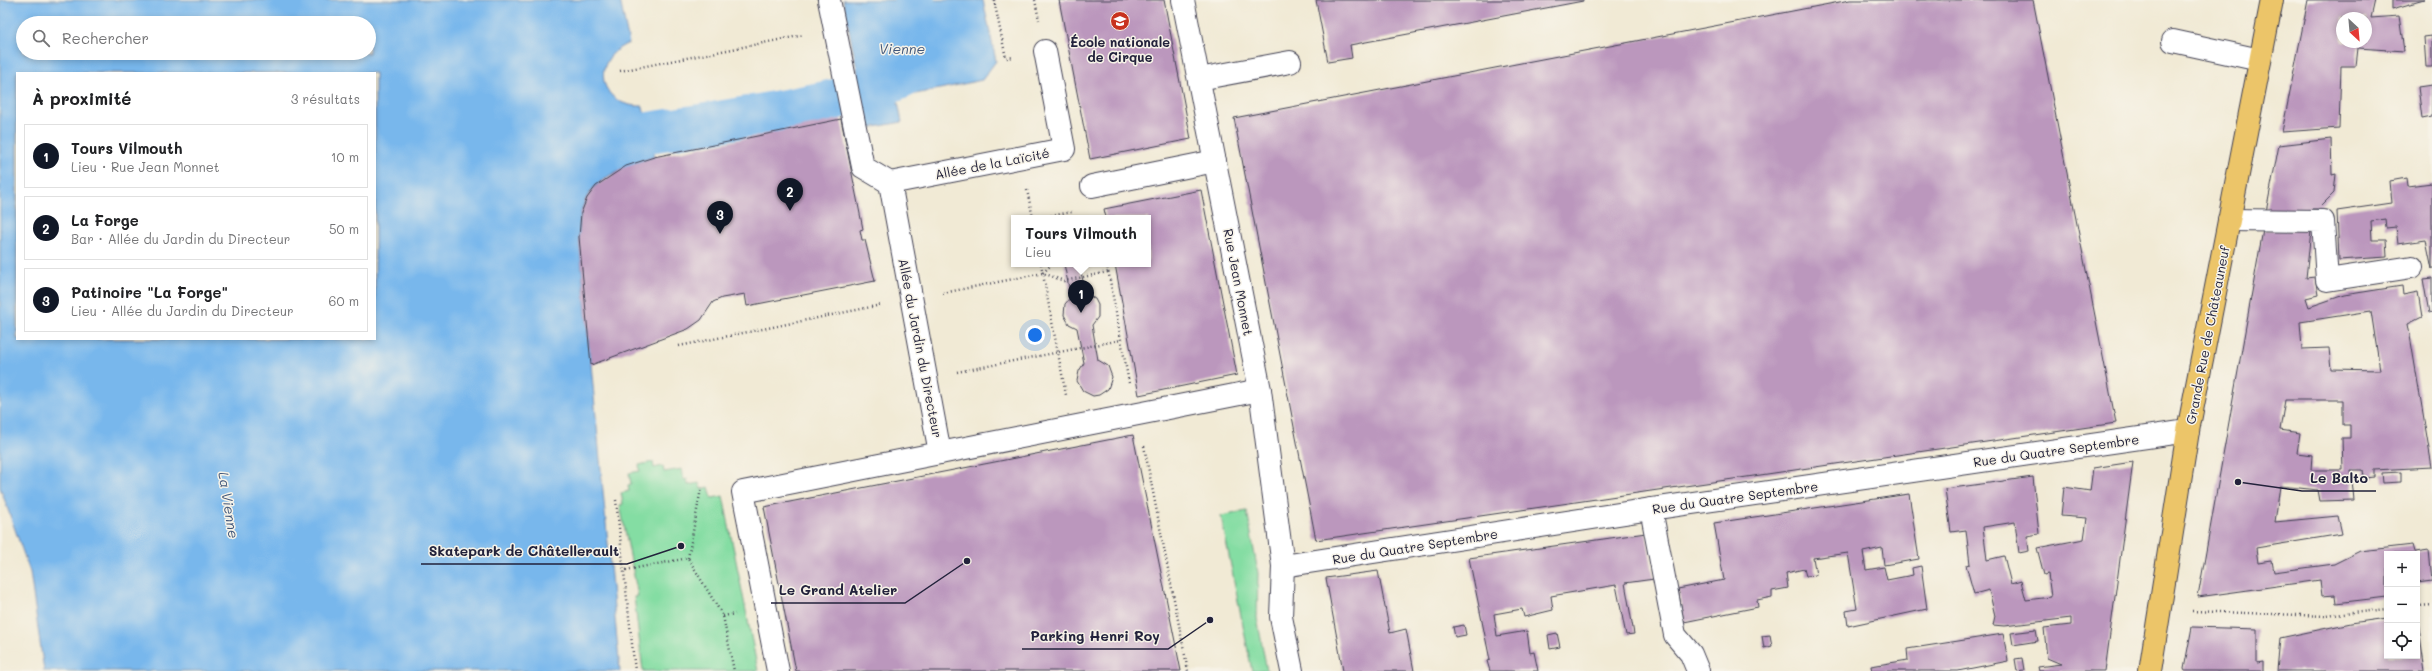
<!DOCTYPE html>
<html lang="fr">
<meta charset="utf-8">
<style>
body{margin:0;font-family:Mali,sans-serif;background:#f6f6f6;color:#202124}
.controls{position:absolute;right:12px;bottom:12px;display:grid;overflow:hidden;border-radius:0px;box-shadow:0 2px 6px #0003}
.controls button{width:36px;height:36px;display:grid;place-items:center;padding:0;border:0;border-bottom:1px solid #e0e0e0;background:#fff;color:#202124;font:20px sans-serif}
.compass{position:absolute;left:2336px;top:12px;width:36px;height:36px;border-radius:50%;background:#fff;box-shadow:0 2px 6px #0003;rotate:154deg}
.you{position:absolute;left:1035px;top:335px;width:14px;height:14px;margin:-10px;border:3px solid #fff;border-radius:50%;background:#1a73e8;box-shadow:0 0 0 6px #1a73e833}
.badge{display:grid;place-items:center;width:26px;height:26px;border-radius:50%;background:#111827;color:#fff;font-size:13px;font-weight:700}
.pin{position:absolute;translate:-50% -33px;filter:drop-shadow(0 1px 2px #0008)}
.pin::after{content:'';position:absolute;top:21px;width:14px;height:12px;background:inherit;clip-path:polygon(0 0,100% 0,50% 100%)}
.popup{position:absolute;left:1011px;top:215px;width:140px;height:52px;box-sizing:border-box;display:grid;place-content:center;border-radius:0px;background:#fff;filter:drop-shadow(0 1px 3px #0005);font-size:13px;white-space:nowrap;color:#757577}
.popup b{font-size:15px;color:#202124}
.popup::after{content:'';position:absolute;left:50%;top:100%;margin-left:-8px;border:8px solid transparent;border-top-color:#fff}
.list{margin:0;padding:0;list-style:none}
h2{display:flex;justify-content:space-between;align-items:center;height:52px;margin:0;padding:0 16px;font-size:17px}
h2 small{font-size:13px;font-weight:400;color:#757577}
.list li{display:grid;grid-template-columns:26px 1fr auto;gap:12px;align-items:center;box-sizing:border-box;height:64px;margin:0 8px 8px;padding:0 8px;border:1px solid #e0e0e0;border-radius:0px}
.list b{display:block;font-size:15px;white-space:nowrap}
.list p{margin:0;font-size:13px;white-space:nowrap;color:#757577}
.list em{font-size:13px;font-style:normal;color:#757577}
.icon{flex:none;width:22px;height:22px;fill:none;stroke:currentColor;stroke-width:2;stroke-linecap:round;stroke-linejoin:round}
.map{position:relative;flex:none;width:2432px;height:671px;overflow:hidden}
.search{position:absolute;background:#fff;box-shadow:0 2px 6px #0003;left:16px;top:16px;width:360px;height:44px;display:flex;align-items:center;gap:10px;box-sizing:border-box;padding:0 14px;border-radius:22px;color:#757577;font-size:15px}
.panel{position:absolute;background:#fff;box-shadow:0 2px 6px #0003;left:16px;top:72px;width:360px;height:268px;border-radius:0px}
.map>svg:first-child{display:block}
.green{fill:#84dda3;stroke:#53806f}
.water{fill:#78b7ec;stroke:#4d6c94;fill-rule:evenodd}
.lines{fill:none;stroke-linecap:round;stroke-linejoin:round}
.canal{stroke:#78b7ec;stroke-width:41}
.building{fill:#bb97bd;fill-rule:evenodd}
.minor-casing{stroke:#414052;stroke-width:24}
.major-casing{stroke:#414052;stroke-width:24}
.path{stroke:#414052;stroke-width:2.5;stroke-dasharray:1 3;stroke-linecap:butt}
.minor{stroke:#fff;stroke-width:22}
.major{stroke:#ecc569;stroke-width:22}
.labels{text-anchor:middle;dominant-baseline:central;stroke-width:3;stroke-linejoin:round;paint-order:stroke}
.poi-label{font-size:13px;font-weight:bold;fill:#22223b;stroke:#f7f3e8}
.street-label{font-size:13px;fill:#22223b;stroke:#f7f3e8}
.water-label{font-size:14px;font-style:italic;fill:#405679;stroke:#f7f3e8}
.leader{fill:none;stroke:#22223b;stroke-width:1.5}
.callout-dot{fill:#22223b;stroke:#f7f3e8;stroke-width:1.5}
.callout-label{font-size:14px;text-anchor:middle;font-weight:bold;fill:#22223b;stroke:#f7f3e8;stroke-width:3;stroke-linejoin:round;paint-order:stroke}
</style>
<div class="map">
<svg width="2432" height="671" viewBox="0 0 2432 671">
<rect width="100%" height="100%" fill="#f7f3e8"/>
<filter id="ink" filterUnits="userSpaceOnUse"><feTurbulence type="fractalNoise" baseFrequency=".025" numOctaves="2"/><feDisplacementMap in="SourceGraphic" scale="8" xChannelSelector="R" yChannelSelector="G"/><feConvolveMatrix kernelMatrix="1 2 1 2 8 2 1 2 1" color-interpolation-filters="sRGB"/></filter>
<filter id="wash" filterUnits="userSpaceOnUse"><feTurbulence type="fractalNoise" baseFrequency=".012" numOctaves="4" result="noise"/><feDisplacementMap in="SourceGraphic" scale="16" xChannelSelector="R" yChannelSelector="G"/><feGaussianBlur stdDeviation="0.9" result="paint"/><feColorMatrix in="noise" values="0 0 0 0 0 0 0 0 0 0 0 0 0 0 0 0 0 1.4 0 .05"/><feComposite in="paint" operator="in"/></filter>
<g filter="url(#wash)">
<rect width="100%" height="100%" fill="#f1ead5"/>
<g class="green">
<polygon points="653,462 654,468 663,466 664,472 682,469 684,480 687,479 688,485 699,483 701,489 709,487 712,498 723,496 758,671 643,671 634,597 638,596 620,505 623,504 621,493 629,491 628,485 631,484 629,473 640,471 639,465"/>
<polygon points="1247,511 1258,573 1257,618 1267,671 1252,671 1221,516"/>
</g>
<g class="water">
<path d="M 0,0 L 620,0 L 629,43 C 588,60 599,108 643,106 L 654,157 C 625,167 588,178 581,213 C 579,220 580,229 579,237 L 620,671 L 44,671 L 30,572 L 0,487 ZM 23,23 L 369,23 L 369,53 L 23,53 ZM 17,73 L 375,73 L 375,339 L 17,339 Z"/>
<polygon points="843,0 983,0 996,61 982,80 897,98 902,122 869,128"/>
</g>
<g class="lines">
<path class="canal" d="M 592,141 C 648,132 888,101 918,68 C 929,54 917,17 914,0"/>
</g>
<g id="blocks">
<g class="building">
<polygon points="1059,0 1164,0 1191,139 1090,159"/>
<polygon points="1316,0 1583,0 1583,1 1350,45 1352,58 1328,62"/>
<polygon points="1850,0 2033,0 2116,423 1316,540 1234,118"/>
<path d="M 2308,0 L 2375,0 L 2371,18 L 2399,16 L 2404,51 L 2358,48 L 2356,66 L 2341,66 L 2339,128 L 2282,132 ZM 2342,18 L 2366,18 L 2366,42 L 2342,42 Z"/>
<polygon points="2392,0 2424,0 2392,9"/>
<polygon points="2432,36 2432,67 2426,67 2424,37"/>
<polygon points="2432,85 2432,116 2422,118 2418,87"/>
<polygon points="841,119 863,229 860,230 862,240 865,240 875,281 747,306 745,294 722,298 713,302 701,320 688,329 591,365 579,237 581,213 587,198 596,186 626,166 654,157"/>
<polygon points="2331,139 2332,175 2336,174 2334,193 2318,209 2311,209 2311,212 2266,212 2279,145"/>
<polygon points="2406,178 2407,186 2432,183 2432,269 2426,240 2398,244 2396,227 2386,228 2385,219 2371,221 2372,240 2386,240 2387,257 2339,260 2337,211 2392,203 2390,181"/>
<polygon points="1201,190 1237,375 1139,395 1115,264 1148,264 1148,218 1106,218 1104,209"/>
<path d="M 2263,230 L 2311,230 L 2306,278 L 2315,277 L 2318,295 L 2306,298 L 2309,307 L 2344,295 L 2402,286 L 2403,295 L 2418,292 L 2422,317 L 2408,324 L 2432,467 L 2374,470 L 2374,477 L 2364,478 L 2363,470 L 2351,470 L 2354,500 L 2320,501 L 2318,490 L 2280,486 L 2275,522 L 2338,516 L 2342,534 L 2256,548 L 2258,563 L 2272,561 L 2274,572 L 2334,564 L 2360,551 L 2413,545 L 2415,552 L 2429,550 L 2432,581 L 2417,583 L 2417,554 L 2387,554 L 2387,597 L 2336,603 L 2335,595 L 2322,596 L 2320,580 L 2198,597 ZM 2371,311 L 2380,370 L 2331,369 L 2329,348 L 2302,349 L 2300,322 ZM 2285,400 L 2343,400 L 2343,425 L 2350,425 L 2350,438 L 2342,438 L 2343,470 L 2311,470 L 2312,455 L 2297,453 L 2300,433 L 2280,430 Z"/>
<polygon points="1064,264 1079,264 1086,294 1095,299 1098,305 1098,317 1092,325 1098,360 1108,366 1112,377 1108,389 1099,395 1093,396 1083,391 1077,381 1079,371 1084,363 1077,328 1069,324 1064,315 1065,304 1071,297"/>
<polygon points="2432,278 2432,312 2429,313 2423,279"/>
<polygon points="1133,435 1181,671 796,671 764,507"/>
<polygon points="2133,462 2105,671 2039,671 2038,667 2061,664 2047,658 2044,628 2071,625 2071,618 2004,626 1993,625 1995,616 1989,590 1974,594 1966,565 1970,564 1966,530 1951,532 1945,489 2033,477 2039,534 2027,536 2029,551 2019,553 2015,522 1983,527 1987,560 2004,556 2011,584 2021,581 2026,600 2051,597 2048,574 2044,575 2037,548 2084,539 2087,518 2061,516 2064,487 2090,491 2093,468"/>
<polygon points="2401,472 2401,482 2383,483 2382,473"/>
<polygon points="1909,494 1919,559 1884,565 1882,548 1863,552 1866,570 1884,567 1887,580 1913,575 1912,568 1921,566 1927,609 1848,626 1846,611 1857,609 1848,553 1813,558 1816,575 1806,576 1804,569 1786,573 1788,588 1772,591 1772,597 1757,600 1758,607 1684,622 1678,589 1724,580 1714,523"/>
<polygon points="1646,533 1654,579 1625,583 1634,634 1626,635 1616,585 1551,596 1553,610 1524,617 1522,609 1494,614 1497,636 1527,631 1530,653 1534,652 1538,671 1490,671 1487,661 1490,660 1469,558"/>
<polygon points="1378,571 1390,633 1406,629 1414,671 1343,671 1326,578"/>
<polygon points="2417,614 2425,671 2277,671 2280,638 2351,623 2387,618 2387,656 2417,656"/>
<polygon points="1464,625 1466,635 1455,637 1453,627"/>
<polygon points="2192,627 2257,629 2257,663 2263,662 2263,671 2185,671 2184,669"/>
<polygon points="2036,630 2038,641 2013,645 2011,633"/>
<polygon points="1557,633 1560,647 1550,649 1548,635"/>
<polygon points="2003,634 2008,661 1958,671 1872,671 1871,666 1908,660 1907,649"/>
<polygon points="1770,635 1772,646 1764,648 1762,636"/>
<polygon points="2022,658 2024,670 2017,671 2015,659"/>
</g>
</g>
</g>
<g filter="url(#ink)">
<use href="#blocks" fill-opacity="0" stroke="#414052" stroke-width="1"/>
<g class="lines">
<defs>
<g id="minor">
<polyline points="1183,0 1260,390 1283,566 1281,617 1292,671"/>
<polyline points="2173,41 2260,60"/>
<polyline points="1199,79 1290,62"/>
<polyline points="890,183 1064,149 1045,51"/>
<polyline points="1092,186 1215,161"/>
<polyline points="2229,220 2323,221 2327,280 2412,267"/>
<polyline points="940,453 1260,390"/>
<polyline points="1651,509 1675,635 1691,654 1698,671"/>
<polyline points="1283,566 1651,509 2188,431"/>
<polyline points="778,671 743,492 940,453 890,183 863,167 829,0"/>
</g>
<polyline id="major" points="2150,671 2188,431 2272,0"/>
</defs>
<use href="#minor" class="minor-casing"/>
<use href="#major" class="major-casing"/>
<g class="path">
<polyline points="994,0 1006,58 1014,57"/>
<polyline points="1035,0 1039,20"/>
<polyline points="620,71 804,35"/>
<polyline points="1027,190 1033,218"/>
<polyline points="1039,218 1072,212"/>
<polyline points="1041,264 1066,395"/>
<polyline points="1107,264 1129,383"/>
<polyline points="1043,273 1052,264"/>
<polyline points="943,293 1043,273 1064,281 1108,272"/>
<polyline points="679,346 881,305"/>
<polyline points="957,372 1121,340"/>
<polyline points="1144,446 1188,671"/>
<polyline points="616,500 635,671"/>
<polyline points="688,558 701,489"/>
<polyline points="626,570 688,558 723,616 734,671"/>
<polyline points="2417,606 2432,605"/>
<polyline points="2192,611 2326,616 2387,609"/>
<polyline points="723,616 735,614"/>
</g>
<use href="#minor" class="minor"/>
<use href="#major" class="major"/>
</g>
</g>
<defs>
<symbol id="school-disc" viewBox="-11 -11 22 22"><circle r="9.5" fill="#c8321e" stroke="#f7f3e8"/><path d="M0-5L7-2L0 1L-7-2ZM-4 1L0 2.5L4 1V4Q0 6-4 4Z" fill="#fff"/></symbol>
</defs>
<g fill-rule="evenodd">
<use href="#school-disc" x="1109" y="10" width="22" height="22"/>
</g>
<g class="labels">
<g class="poi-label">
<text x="1120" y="41">École nationale<tspan x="1120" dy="15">de Cirque</tspan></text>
</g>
<g class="street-label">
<text transform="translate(992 163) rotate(-11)">Allée de la Laïcité</text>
<text transform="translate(1239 282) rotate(79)">Rue Jean Monnet</text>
<text transform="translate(2207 335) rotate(-79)">Grande Rue de Châteauneuf</text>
<text transform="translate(921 348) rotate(79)">Allée du Jardin du Directeur</text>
<text transform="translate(2056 450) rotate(-8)">Rue du Quatre Septembre</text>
<text transform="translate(1735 497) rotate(-8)">Rue du Quatre Septembre</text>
<text transform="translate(1415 546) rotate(-9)">Rue du Quatre Septembre</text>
</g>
<g class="water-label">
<text x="902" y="48">Vienne</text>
<text transform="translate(229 505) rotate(81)">La Vienne</text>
</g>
</g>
<path class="leader" d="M2238 482L2302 491H2376M681 546L627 564H421M967 561L905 603H771M1210 620L1168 649H1022"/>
<g class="callout-dot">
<circle cx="2238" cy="482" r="4"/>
<circle cx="681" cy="546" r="4"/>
<circle cx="967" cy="561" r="4"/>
<circle cx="1210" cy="620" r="4"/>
</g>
<g class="callout-label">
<text x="2339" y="483">Le Balto</text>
<text x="524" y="556">Skatepark de Châtellerault</text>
<text x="838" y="595">Le Grand Atelier</text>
<text x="1095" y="641">Parking Henri Roy</text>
</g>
</svg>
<div class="controls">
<button>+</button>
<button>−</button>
<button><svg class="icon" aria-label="locate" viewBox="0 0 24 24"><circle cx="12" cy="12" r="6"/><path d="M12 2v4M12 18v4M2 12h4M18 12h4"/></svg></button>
</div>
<svg class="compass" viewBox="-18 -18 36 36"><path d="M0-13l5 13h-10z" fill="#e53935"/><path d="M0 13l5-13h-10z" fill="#757577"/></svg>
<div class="you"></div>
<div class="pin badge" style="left:1081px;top:313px">1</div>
<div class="popup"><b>Tours Vilmouth</b>Lieu</div>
<div class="pin badge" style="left:790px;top:211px">2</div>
<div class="pin badge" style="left:720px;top:234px">3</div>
<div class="search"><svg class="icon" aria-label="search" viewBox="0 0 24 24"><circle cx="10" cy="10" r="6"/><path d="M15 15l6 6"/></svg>Rechercher</div>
<section class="panel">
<h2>À proximité<small>3 résultats</small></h2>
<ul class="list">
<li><span class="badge">1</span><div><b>Tours Vilmouth</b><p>Lieu · Rue Jean Monnet</p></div><em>10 m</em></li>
<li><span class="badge">2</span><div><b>La Forge</b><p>Bar · Allée du Jardin du Directeur</p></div><em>50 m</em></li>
<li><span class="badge">3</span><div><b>Patinoire &quot;La Forge&quot;</b><p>Lieu · Allée du Jardin du Directeur</p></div><em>60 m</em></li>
</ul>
</section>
</div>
